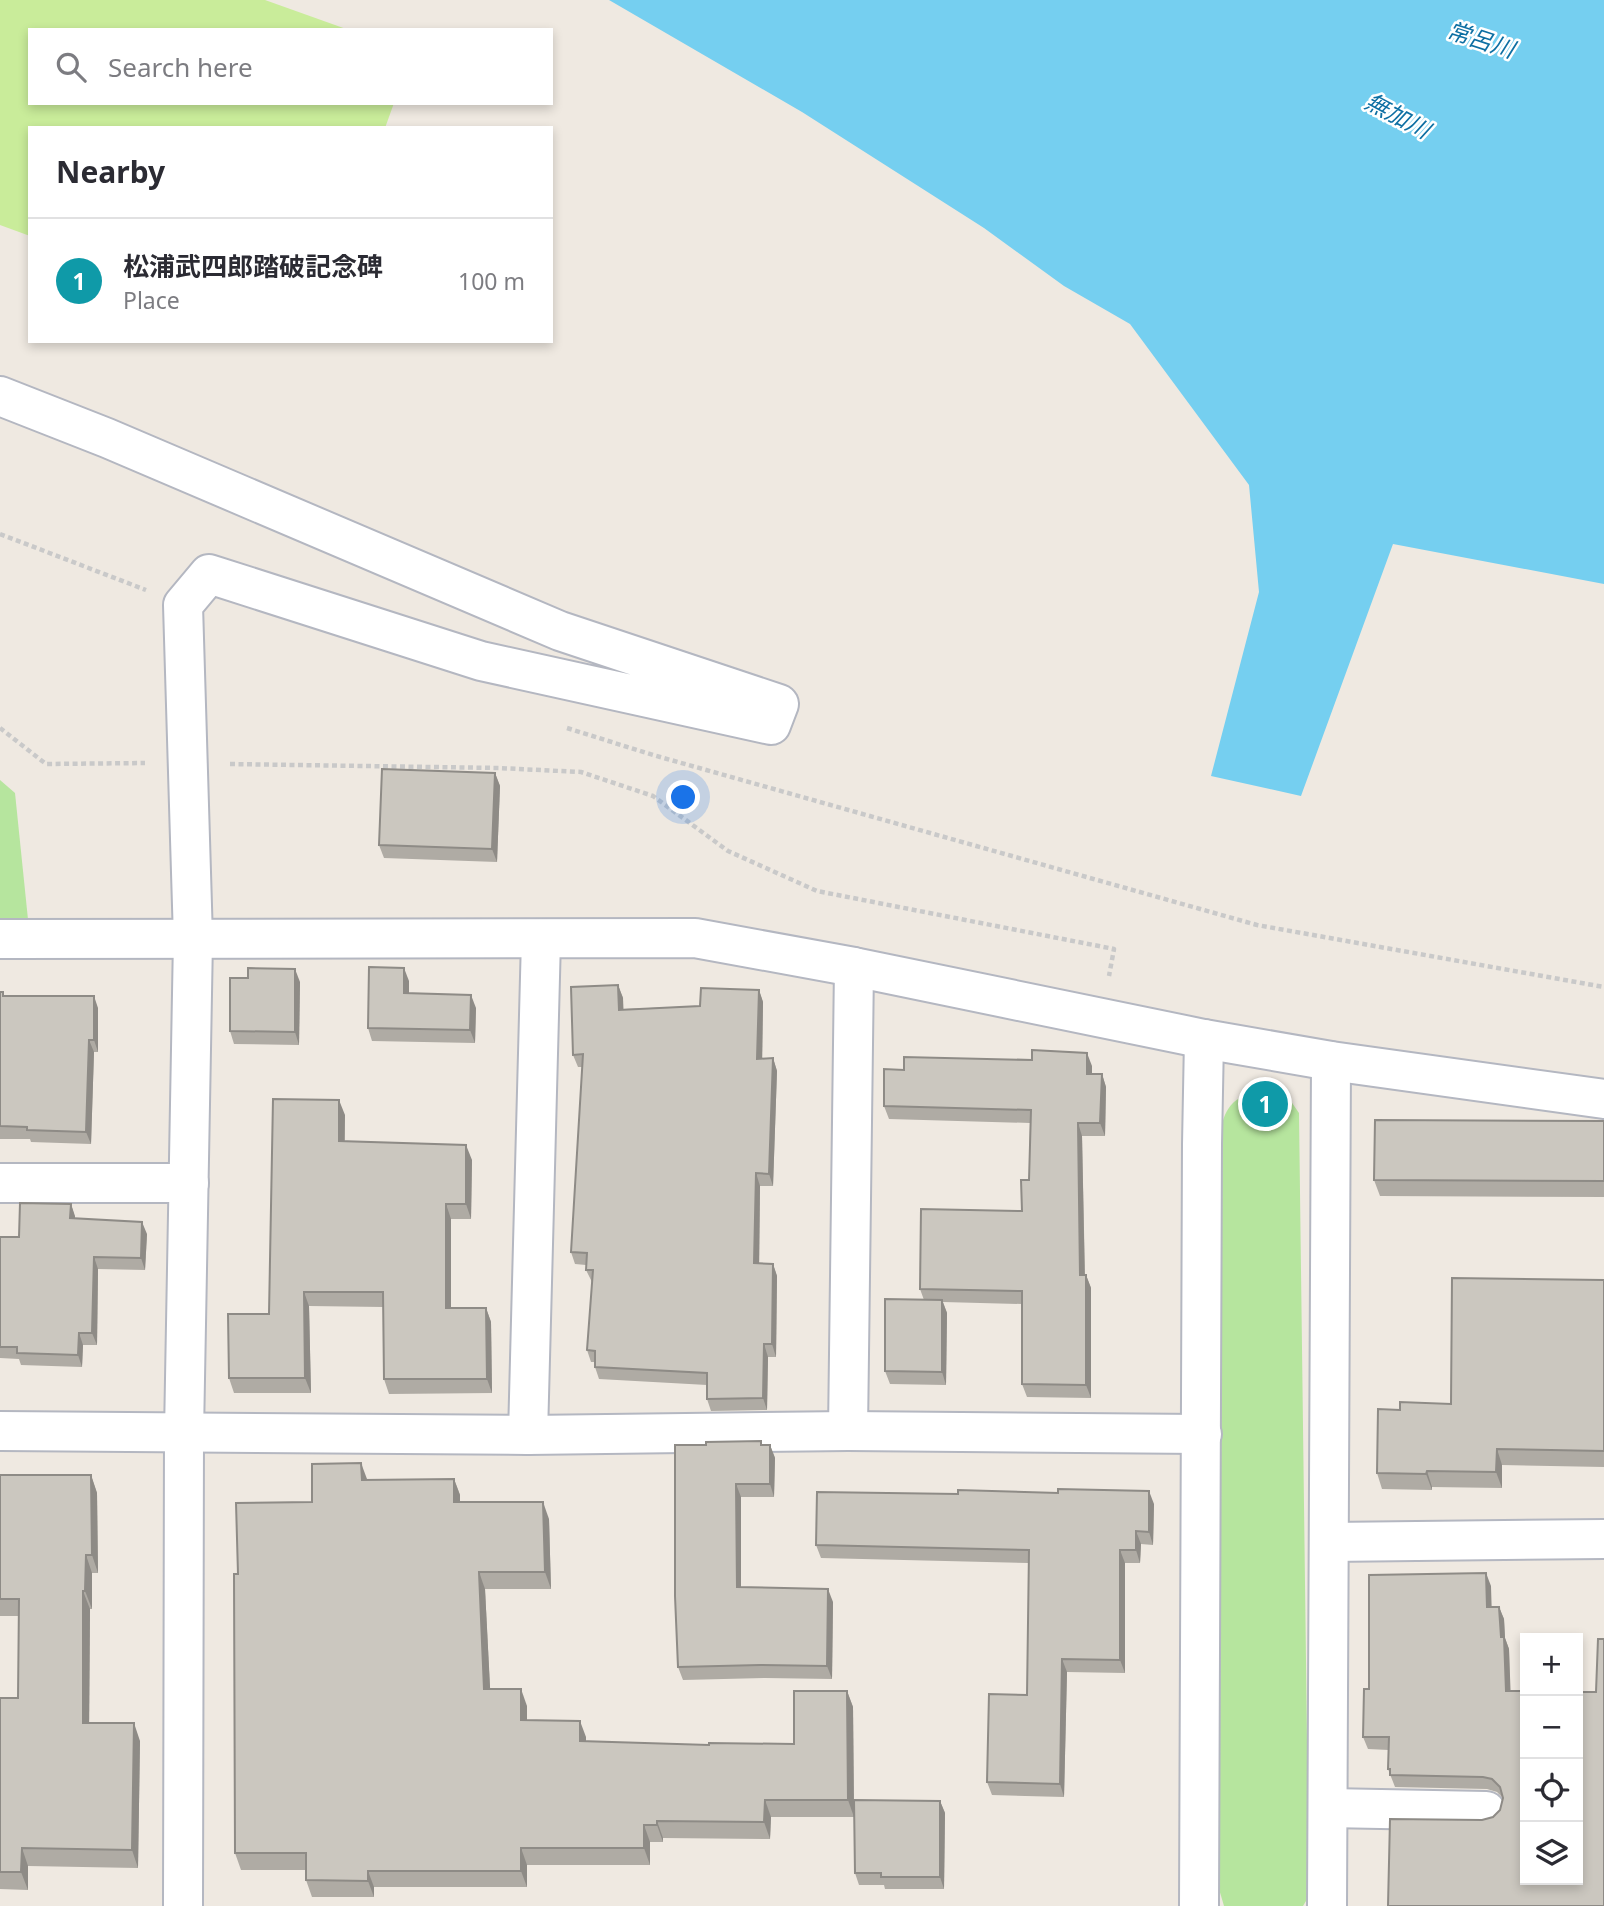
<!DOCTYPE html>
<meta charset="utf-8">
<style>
body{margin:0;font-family:"Noto Sans","Noto Sans JP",sans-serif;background:#f7f7f7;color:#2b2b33}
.controls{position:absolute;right:21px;bottom:21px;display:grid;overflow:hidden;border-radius:0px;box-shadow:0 4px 10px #0003}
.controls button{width:63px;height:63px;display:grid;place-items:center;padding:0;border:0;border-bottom:2px solid #e1e1e2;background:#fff;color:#2b2b33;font:35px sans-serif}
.you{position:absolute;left:684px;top:798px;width:24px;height:24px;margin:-18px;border:5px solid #fff;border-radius:50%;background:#1a73e8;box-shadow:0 0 0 10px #1a73e833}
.badge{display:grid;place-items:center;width:46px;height:46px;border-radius:50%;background:#4264fb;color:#fff;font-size:23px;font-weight:700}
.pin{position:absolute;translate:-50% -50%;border:4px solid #fff;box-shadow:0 2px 7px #0006}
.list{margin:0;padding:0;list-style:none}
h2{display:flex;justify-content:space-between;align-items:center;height:91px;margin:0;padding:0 28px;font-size:30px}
h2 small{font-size:23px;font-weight:400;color:#7c7c81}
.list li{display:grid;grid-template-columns:46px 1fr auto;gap:21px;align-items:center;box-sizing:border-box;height:126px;padding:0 28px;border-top:2px solid #e1e1e2}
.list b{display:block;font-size:26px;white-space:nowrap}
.list p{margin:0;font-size:23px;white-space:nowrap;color:#7c7c81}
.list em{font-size:23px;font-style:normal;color:#7c7c81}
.icon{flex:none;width:38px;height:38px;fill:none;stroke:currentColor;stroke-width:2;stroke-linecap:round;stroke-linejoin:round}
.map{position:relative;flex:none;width:1604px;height:1906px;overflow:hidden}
.search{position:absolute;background:#fff;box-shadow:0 4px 10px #0003;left:28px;top:28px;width:525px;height:77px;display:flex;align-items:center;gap:18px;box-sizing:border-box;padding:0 24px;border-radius:0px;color:#7c7c81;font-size:26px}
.panel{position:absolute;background:#fff;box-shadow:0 4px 10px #0003;left:28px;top:126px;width:525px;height:217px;border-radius:0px}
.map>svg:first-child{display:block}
.green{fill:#b6e59e}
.pitch{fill:#c9ec9a}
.water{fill:#75cff0}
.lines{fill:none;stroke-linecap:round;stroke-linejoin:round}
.minor-casing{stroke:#b4b7c1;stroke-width:42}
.path{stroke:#c9c9c9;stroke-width:4.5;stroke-dasharray:5 3.5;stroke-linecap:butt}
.minor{stroke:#fff;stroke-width:38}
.wall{fill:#afaba4}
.shaded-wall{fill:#8e8b86}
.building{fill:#cbc7bf;stroke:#8e8b86;stroke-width:2}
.labels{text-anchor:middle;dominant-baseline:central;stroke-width:5;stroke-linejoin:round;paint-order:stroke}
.water-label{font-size:23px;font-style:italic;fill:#0d6fa3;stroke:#fff}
</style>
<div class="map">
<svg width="1604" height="1906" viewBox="0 0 1604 1906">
<rect width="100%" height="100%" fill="#efe9e1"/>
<g class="green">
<polygon points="0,780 15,793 30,939 0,939"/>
<path d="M 1270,1088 L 1288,1097 L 1299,1113 L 1309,1896 L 1303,1906 L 1224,1906 L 1219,1889 L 1216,1157 C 1223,1114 1223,1096 1270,1088 Z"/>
</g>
<polygon class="pitch" points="0,0 265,0 349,30 30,30 30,103 394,103 385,128 30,128 30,236 0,225"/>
<polygon class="water" points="609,0 1604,0 1604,584 1393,544 1301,796 1211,776 1259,592 1249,485 1130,324 1064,286 984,228 802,112"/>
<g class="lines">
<defs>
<g id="minor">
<polyline points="0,396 107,438 560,631 779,704 771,725 481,661 209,574 183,605 193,939 184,1434 183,1906"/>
<polyline points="0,939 695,938 854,967 1204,1039 1331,1061 1604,1099"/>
<polyline points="0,1183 189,1183"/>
<polyline points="0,1431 528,1435 848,1431 1202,1434"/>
<polyline points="848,1431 854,967"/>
<polyline points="528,1435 541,939"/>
<polyline points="1329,1542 1604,1539"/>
<polyline points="1328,1808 1486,1811"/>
<polyline points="1199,1906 1202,1144 1204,1039"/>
<polyline points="1327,1906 1331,1061"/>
</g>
</defs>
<use href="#minor" class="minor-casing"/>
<g class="path">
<polyline points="0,534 146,590"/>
<polyline points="0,728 46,764 145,763"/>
<polyline points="567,728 653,755 1257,925 1604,987"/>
<polyline points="230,764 499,768 581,772 653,796 728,851 817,891 1114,949 1109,976"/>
</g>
<use href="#minor" class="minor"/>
</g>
<g class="wall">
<polygon points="495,773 500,786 497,862 384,858 379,845"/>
<polygon points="409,981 409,993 476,1008 475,1043 372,1041 368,1028"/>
<polygon points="300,982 299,1045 234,1044 230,1031"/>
<polygon points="618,985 623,998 623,1009 700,1006 759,990 763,1002 762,1059 773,1058 777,1071 773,1186 760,1186 759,1263 773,1264 777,1276 776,1357 768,1357 767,1410 711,1411 707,1399 707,1385 599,1379 595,1367 595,1362 591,1362 587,1350 592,1282 586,1270 586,1265 575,1264 571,1252 582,1067 578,1067 573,1055"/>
<polygon points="0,992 5,996 98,1008 98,1052 94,1052 91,1144 31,1142 30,1139 0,1139"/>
<polygon points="1032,1060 1092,1066 1092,1074 1102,1074 1106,1087 1105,1136 1082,1136 1085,1275 1086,1275 1091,1288 1091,1398 1027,1397 1022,1384 1022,1304 943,1302 947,1313 946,1385 890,1384 885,1371 924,1300 920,1289 1022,1211 1029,1180 1030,1123 889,1119 884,1106 904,1070"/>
<polygon points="345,1115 345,1141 472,1160 471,1219 451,1219 451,1308 486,1308 491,1322 492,1393 389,1394 384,1379 383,1307 309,1306 311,1393 234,1393 229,1378 269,1314"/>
<polygon points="1604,1121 1604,1197 1380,1196 1374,1180"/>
<polygon points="71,1204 75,1218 147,1234 145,1270 98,1269 97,1345 83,1345 82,1367 21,1365 19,1359 0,1358 0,1237 19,1237"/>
<polygon points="1604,1280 1604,1467 1502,1465 1502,1488 1432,1487 1432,1490 1382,1489 1377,1473 1400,1410 1451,1404"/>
<polygon points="706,1445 770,1445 775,1458 774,1497 741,1497 741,1587 833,1602 832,1679 765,1678 683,1680 678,1667"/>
<polygon points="0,1475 91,1475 97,1493 98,1573 92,1573 92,1609 90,1609 89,1723 140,1741 138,1868 28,1866 28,1890 0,1889 0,1698 18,1698 19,1616 0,1616"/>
<polygon points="454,1479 460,1495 460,1502 549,1519 551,1589 485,1589 490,1689 527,1706 527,1720 586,1737 586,1742 709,1745 794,1744 847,1691 853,1707 854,1800 940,1801 945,1813 944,1889 885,1889 884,1885 859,1885 855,1873 854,1817 771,1817 770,1839 663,1838 663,1842 650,1842 650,1865 527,1865 527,1887 374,1887 374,1897 312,1897 306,1880 306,1870 241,1870 235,1853 238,1574 312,1502"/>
<polygon points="1154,1504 1153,1545 1141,1544 1140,1563 1125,1563 1125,1673 1067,1672 1064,1797 992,1795 987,1782 1027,1695 1029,1563 821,1558 816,1545"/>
<polygon points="1491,1586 1491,1607 1499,1607 1504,1619 1505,1638 1509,1649 1510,1691 1596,1692 1604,1906 1482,1820 1493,1817 1500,1810 1503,1798 1497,1792 1487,1789 1395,1787 1388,1769 1389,1750 1368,1749 1363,1737 1369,1689"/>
</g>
<g class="shaded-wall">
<polygon points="495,773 500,786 497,862 492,849"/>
<polygon points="404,968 409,981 409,1006 404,993"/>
<polygon points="295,969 300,982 299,1045 295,1032"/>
<polygon points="618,985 623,998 624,1022 619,1010"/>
<polygon points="759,990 763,1002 762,1071 757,1059"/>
<polygon points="471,995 476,1008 475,1043 470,1030"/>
<polygon points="94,996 98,1008 98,1052 94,1040"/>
<polygon points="89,1040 94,1052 91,1144 86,1132"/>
<polygon points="1087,1053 1092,1066 1092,1087 1087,1074"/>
<polygon points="773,1058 777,1071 773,1186 769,1174"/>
<polygon points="1102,1074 1106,1087 1105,1136 1100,1123"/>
<polygon points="339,1100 345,1115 344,1156 339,1141"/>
<polygon points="1078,1123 1082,1136 1085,1288 1080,1275"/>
<polygon points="466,1145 472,1160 471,1219 466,1204"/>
<polygon points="756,1173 760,1186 759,1275 754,1263"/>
<polygon points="71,1204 75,1216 75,1230 70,1218"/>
<polygon points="446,1204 451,1219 451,1323 446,1308"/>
<polygon points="142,1222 147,1234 145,1270 141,1258"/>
<polygon points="94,1257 98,1269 97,1345 92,1333"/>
<polygon points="773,1264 777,1276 776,1357 772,1344"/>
<polygon points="1086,1275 1091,1288 1091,1398 1086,1385"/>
<polygon points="304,1292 309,1306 311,1393 305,1378"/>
<polygon points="942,1300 947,1313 946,1385 942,1372"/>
<polygon points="486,1308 491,1322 492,1393 487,1379"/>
<polygon points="79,1333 83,1345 82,1367 78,1355"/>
<polygon points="764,1344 768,1357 767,1410 763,1398"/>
<polygon points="770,1445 775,1458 774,1497 770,1484"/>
<polygon points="1497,1449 1502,1465 1502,1488 1496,1472"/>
<polygon points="361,1463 367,1479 362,1480"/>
<polygon points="1427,1471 1432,1487 1432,1490 1426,1474"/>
<polygon points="91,1475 97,1493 98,1573 92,1555"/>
<polygon points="454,1479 460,1495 460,1519 454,1502"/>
<polygon points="736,1484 741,1497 741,1600 737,1587"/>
<polygon points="1149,1491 1154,1504 1153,1545 1149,1532"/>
<polygon points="543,1502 549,1519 551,1589 545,1572"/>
<polygon points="1136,1531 1141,1544 1140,1563 1136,1550"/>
<polygon points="1120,1550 1125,1563 1125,1673 1120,1660"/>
<polygon points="86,1555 92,1573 92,1609 85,1591"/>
<polygon points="479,1572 485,1589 491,1706 484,1689"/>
<polygon points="1486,1573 1491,1586 1492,1619 1487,1607"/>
<polygon points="828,1589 833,1602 832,1679 827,1666"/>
<polygon points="83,1591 90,1609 89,1740 83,1723"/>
<polygon points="1499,1607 1504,1619 1505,1638 1509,1649 1511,1703 1506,1691 1501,1637"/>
<polygon points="1062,1659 1067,1672 1064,1797 1060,1784"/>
<polygon points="521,1689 527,1706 527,1736 521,1720"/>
<polygon points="847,1691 853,1707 854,1817 848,1800"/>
<polygon points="580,1721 586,1737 586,1758 580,1741"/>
<polygon points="134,1723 140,1741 138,1868 132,1850"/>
<polygon points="765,1800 771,1817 770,1839 764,1822"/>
<polygon points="940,1801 945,1813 944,1889 940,1877"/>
<polygon points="657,1821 663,1838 663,1842 657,1825"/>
<polygon points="644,1825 650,1842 650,1865 644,1848"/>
<polygon points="22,1848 28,1866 28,1890 21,1872"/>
<polygon points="521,1848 527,1865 527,1887 521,1871"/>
<polygon points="368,1871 374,1887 374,1897 368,1881"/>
</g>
<g class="building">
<polygon points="382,769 495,773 492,849 379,845"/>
<polygon points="369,967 404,968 404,993 471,995 470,1030 368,1028"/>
<polygon points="248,968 295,969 295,1032 230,1031 230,978 248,978"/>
<polygon points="618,985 619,1010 700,1006 701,988 759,990 757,1059 773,1058 769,1174 756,1173 754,1263 773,1264 772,1344 764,1344 763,1398 707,1399 707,1373 595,1367 595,1351 587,1350 593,1270 586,1270 587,1253 571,1252 583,1054 573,1055 571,987"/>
<polygon points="0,992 3,992 3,996 94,996 94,1040 89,1040 86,1132 27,1130 27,1127 0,1126"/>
<polygon points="1032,1050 1087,1053 1087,1074 1102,1074 1100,1123 1078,1123 1080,1275 1086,1275 1086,1385 1022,1384 1022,1291 920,1289 921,1209 1022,1211 1021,1180 1029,1180 1031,1110 884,1106 884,1069 904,1070 904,1057 1032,1060"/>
<polygon points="273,1099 339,1100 339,1141 466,1145 466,1204 446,1204 446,1308 486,1308 487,1379 384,1379 383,1292 304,1292 305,1378 229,1378 228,1314 269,1314"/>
<polygon points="1375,1120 1604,1121 1604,1181 1374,1180"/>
<polygon points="20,1203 71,1204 70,1218 142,1222 141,1258 94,1257 92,1333 79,1333 78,1355 17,1353 17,1347 0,1347 0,1237 19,1237"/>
<polygon points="1452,1278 1604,1280 1604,1451 1497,1449 1496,1472 1427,1471 1426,1474 1377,1473 1378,1409 1400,1410 1400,1402 1451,1404"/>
<polygon points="885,1299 942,1300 942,1372 885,1371"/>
<polygon points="761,1441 761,1445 770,1445 770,1484 736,1484 737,1587 828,1589 827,1666 760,1665 678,1667 675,1596 675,1445 706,1445 706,1442"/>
<polygon points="361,1463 362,1480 454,1479 454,1502 543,1502 545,1572 479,1572 484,1689 521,1689 521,1720 580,1721 580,1741 709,1745 709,1743 794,1744 794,1691 847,1691 848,1800 765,1800 764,1822 657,1821 657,1825 644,1825 644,1848 521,1848 521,1871 368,1871 368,1881 306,1880 306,1853 235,1853 234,1574 238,1574 236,1503 312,1502 312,1464"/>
<polygon points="0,1475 91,1475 92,1555 86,1555 85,1591 83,1591 83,1723 134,1723 132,1850 22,1848 21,1872 0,1872 0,1698 18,1698 19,1599 0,1599"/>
<polygon points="1058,1489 1149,1491 1149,1532 1136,1531 1136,1550 1120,1550 1120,1660 1062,1659 1060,1784 987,1782 989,1694 1027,1695 1029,1550 816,1545 817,1492 958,1494 958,1490 1058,1493"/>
<polygon points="1486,1573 1487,1607 1499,1607 1501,1637 1504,1637 1506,1691 1525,1691 1525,1880 1578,1880 1578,1692 1596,1692 1598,1639 1604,1639 1604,1906 1388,1906 1390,1819 1482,1820 1493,1817 1500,1810 1503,1798 1500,1787 1492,1779 1483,1777 1390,1775 1390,1769 1388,1769 1389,1737 1363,1737 1364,1689 1369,1689 1369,1575"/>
<polygon points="854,1800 940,1801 940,1877 881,1877 881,1873 855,1873"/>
</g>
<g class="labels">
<g class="water-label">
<text transform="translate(1481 39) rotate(18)">常呂川</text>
<text transform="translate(1398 115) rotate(28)">無加川</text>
</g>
</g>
</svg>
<div class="controls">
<button>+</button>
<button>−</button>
<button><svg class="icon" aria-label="locate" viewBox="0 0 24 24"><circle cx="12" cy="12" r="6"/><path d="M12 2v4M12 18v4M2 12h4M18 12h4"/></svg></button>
<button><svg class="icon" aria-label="layers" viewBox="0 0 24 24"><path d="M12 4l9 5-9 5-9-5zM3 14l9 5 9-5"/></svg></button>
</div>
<div class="you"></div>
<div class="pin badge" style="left:1265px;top:1104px;background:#0f9aa8">1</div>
<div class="search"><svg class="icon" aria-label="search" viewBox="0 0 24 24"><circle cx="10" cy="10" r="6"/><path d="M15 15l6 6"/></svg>Search here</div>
<section class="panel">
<h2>Nearby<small></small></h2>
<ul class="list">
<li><span class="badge" style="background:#0f9aa8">1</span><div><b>松浦武四郎踏破記念碑</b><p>Place</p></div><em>100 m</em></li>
</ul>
</section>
</div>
